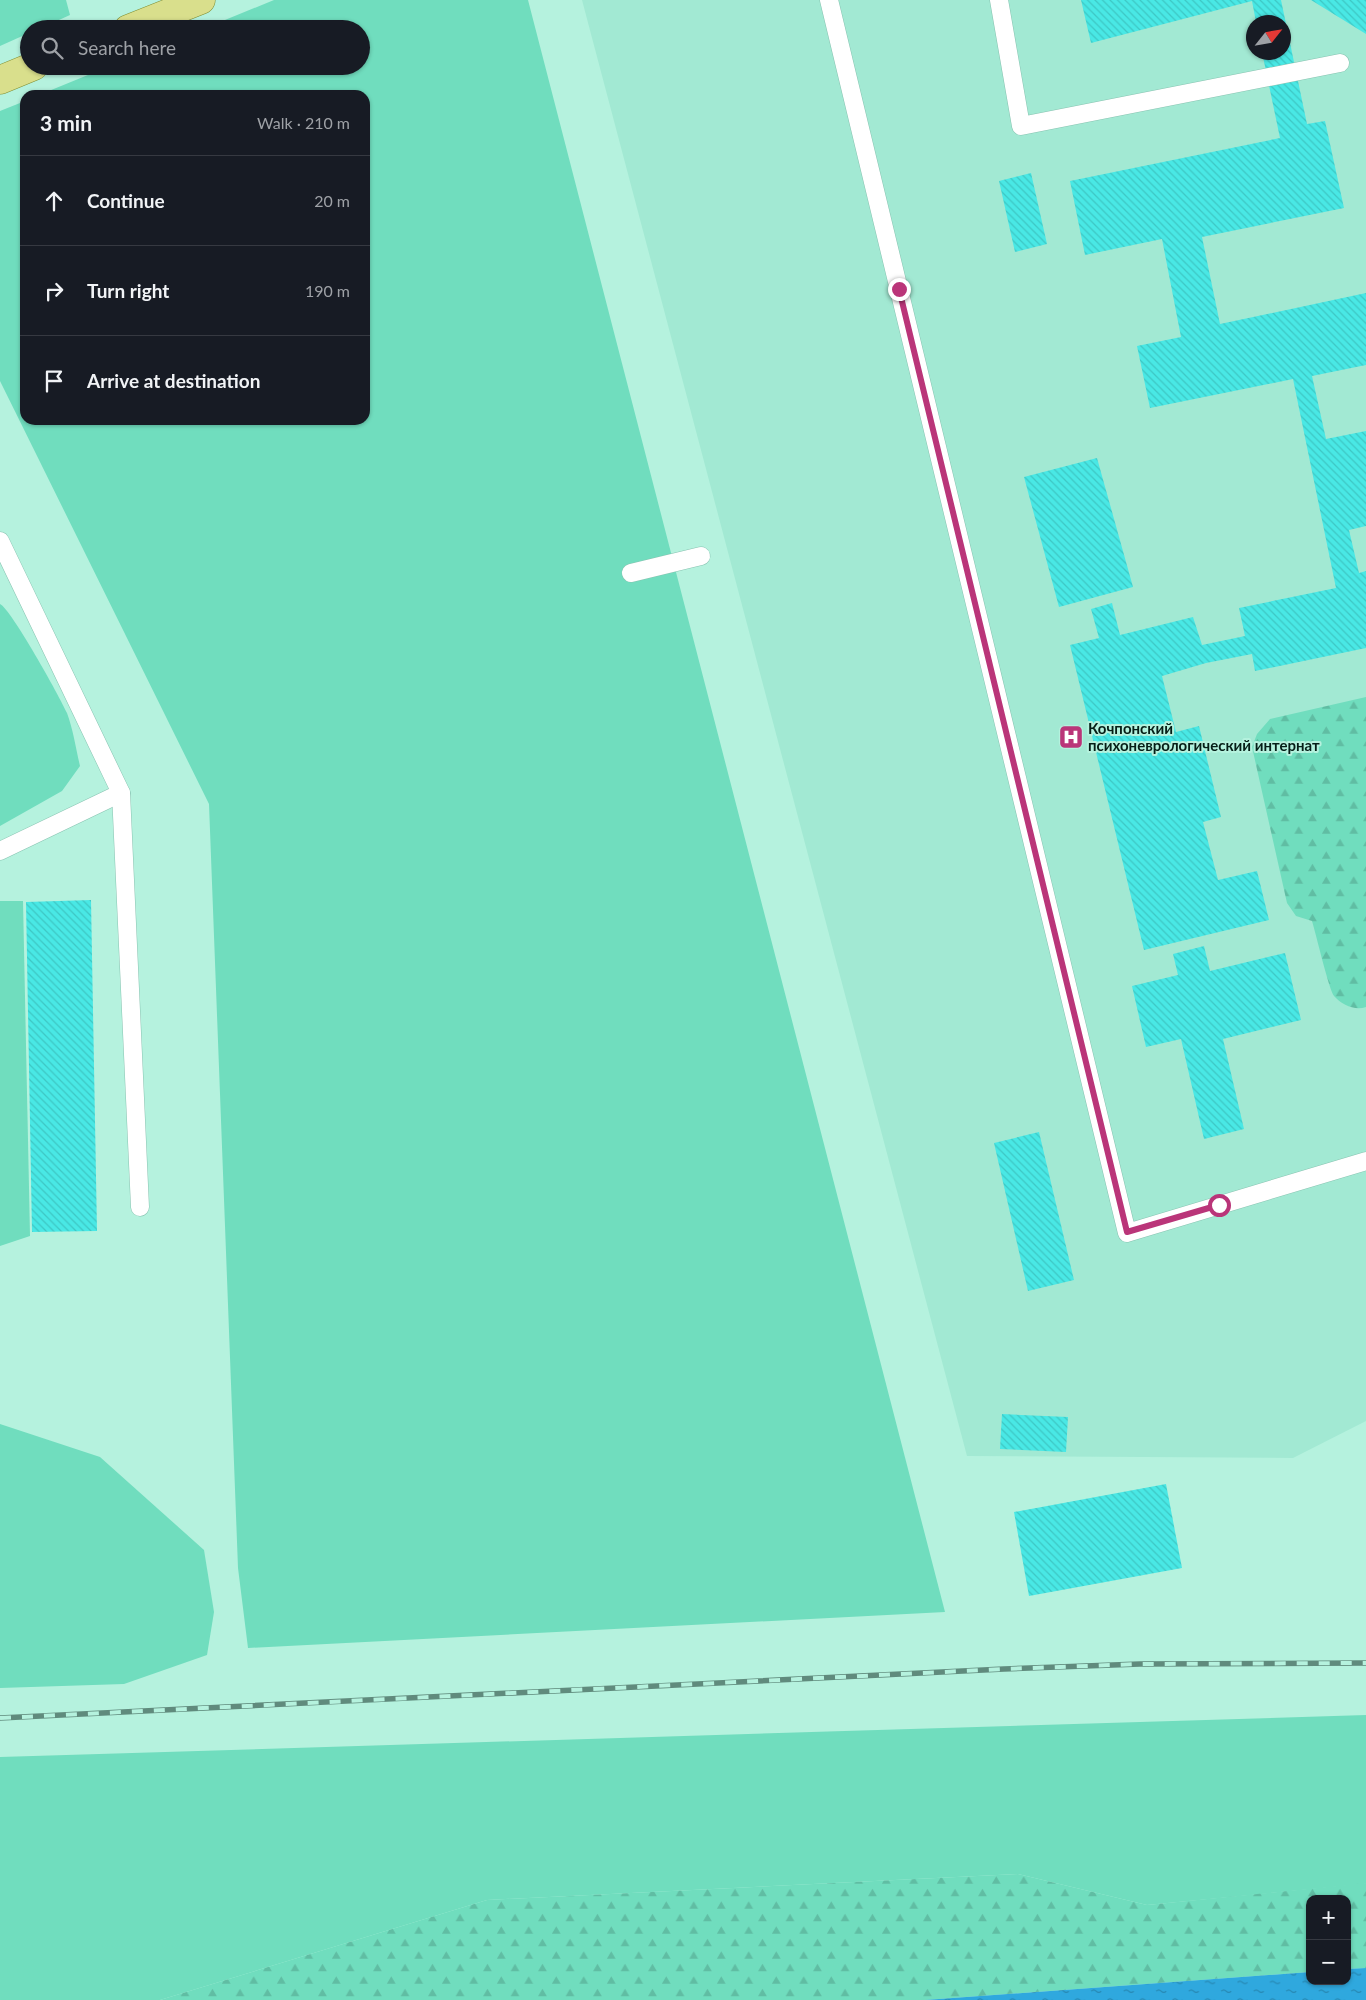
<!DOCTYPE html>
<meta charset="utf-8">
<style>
body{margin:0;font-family:Lato,sans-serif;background:#242831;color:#f1f3f6}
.controls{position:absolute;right:15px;bottom:15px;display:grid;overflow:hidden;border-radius:10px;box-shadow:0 1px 4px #0004}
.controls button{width:45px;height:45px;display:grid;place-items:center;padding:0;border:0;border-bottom:1px solid #363941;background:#171b24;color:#f1f3f6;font:25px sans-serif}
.compass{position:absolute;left:1246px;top:15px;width:45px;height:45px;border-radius:50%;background:#171b24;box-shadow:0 1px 4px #0004;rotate:59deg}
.stop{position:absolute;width:15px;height:15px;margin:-11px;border:4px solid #ba3579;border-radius:50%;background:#fff}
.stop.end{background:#ba3579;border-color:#fff;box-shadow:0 1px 5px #0008}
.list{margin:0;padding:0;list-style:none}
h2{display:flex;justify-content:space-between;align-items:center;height:65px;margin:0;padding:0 20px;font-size:21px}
h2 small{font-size:16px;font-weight:400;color:#9ea1a6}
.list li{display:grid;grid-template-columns:32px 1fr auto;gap:15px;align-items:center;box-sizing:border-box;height:90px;padding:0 20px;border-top:1px solid #363941}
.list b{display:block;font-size:19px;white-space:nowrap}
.list em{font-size:16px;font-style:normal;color:#9ea1a6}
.icon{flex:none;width:28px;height:28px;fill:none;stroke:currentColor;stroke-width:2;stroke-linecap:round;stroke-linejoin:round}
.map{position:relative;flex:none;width:1366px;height:2000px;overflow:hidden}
.search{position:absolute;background:#171b24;box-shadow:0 1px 4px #0004;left:20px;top:20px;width:350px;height:55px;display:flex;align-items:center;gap:12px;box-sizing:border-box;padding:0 18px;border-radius:28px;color:#9ea1a6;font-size:19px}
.panel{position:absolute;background:#171b24;box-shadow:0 1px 4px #0004;left:20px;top:90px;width:350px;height:335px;border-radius:15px}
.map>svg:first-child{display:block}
.built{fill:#a2e9d3;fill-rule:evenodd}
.green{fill:#70ddbe}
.forest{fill:url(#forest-firs)}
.water{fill:url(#water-ripples)}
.building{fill:url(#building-back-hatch)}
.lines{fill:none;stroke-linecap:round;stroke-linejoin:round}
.service-casing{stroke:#88c3b1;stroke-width:19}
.primary-casing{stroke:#7f8d31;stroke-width:29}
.service{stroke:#fff;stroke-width:18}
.primary{stroke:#d9df8c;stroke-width:28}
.rail-casing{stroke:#608b7d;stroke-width:5.5}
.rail{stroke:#b5f2de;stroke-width:4;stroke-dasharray:11;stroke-linecap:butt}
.route{stroke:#ba3579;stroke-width:6}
.labels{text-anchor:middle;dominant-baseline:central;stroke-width:4;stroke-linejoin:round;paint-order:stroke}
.poi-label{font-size:15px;font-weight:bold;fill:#051e17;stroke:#b5f2de;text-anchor:start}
</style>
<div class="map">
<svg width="1366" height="2000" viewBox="0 0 1366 2000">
<defs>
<pattern id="forest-firs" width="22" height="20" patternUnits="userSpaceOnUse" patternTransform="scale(1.25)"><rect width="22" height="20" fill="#70ddbe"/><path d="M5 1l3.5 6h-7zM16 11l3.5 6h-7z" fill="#60bda3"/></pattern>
<pattern id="water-ripples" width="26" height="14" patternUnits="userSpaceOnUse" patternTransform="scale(1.25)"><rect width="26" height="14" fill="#2fa8de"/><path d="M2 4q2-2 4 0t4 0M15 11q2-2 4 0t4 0" fill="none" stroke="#2688b3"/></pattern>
<pattern id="building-back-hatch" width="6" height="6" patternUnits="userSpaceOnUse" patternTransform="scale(1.25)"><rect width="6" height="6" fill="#49e8e5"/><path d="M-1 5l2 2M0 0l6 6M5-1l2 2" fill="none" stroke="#3ec7c4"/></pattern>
</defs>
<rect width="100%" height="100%" fill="#b5f2de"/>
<path class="built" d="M 582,0 L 1366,0 L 1366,1421 L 1293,1458 L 967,1456 ZM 1254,22 L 1284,22 L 1284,52 L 1254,52 Z"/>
<g class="green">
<polygon points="0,0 66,0 70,15 39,29 29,29 29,33 0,46"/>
<polygon points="274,0 528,0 945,1612 248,1648 238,1568 209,804 0,381 0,111 25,101 25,420 365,420 365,95 39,95 110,66 361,66 361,29 203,29"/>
<path d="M 0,604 C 11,609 60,697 67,713 C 73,729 76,749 80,766 L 62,791 L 0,826 Z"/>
<polygon points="0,901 23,901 30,1236 0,1246"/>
<polygon points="0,1424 100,1457 204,1550 214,1612 207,1655 124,1684 0,1688"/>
<polygon points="1366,1715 1366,1883 1364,1884 1147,1905 1018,1874 487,1900 160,2000 0,2000 0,1757"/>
</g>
<g class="forest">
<path d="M 1366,697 L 1366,1007 C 1355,1011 1342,1005 1334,996 C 1329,990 1316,934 1312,921 L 1296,916 L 1287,903 L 1252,747 L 1257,734 L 1270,719 Z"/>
<polygon points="1018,1874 1147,1905 1366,1883 1366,1968 1347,1969 1347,1899 1310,1899 1310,1972 925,2000 160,2000 487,1900"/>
</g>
<polygon class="water" points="1366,1968 1366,2000 925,2000 1310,1972 1310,1981 1347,1981 1347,1969"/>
<g class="building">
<polygon points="1081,0 1281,0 1307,124 1325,121 1344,208 1202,237 1220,324 1366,293 1366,365 1312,376 1326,439 1366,431 1366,526 1349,530 1359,573 1366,571 1366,648 1255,671 1252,654 1206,663 1162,676 1176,732 1199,726 1221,817 1203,822 1218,880 1257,871 1269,920 1144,950 1070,645 1099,638 1091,609 1112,603 1120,635 1193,617 1202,645 1245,636 1239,608 1336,588 1293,379 1150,408 1137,346 1181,337 1162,239 1085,255 1070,181 1280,138 1262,52 1284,52 1284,22 1256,22 1252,1 1091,43"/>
<polygon points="1311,0 1366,0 1366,34"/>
<polygon points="1031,173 1047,244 1015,252 999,181"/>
<polygon points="1097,458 1133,587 1059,607 1024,477"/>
<polygon points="91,900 97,1231 32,1232 26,902"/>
<polygon points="1204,946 1210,971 1285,953 1301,1020 1223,1039 1244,1129 1204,1139 1181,1039 1146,1047 1132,986 1178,975 1173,954"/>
<polygon points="1039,1132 1074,1280 1028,1291 994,1143"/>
<polygon points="1002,1414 1068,1417 1066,1452 1000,1449"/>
<polygon points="1166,1484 1182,1568 1029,1596 1014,1512"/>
</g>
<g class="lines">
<defs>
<g id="service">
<polyline points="829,0 1127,1233 1366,1161"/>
<polyline points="999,0 1021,126 1340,63"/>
<polyline points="0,541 121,793 0,851"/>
<polyline points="631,573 701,556"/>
<polyline points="121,793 140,1207"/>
</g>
<g id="primary">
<polyline points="128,29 201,0"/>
<polyline points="0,80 34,66"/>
</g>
</defs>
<use href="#service" class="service-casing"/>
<use href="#primary" class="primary-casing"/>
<use href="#service" class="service"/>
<use href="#primary" class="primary"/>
<defs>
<polyline id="rail" points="0,1718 1004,1669 1140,1664 1366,1663"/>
</defs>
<use href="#rail" class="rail-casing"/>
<use href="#rail" class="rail"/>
</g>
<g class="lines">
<polyline class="route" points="899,289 1127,1232 1219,1205"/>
</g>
<defs>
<symbol id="hospital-square" viewBox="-11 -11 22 22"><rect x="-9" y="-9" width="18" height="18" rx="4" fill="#ba3579" stroke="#b5f2de"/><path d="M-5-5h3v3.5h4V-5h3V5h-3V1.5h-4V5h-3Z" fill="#fff"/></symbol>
</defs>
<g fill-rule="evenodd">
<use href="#hospital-square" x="1057" y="723" width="28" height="28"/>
</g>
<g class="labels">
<g class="poi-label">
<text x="1088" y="728">Кочпонский<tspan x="1088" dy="17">психоневрологический интернат</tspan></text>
</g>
</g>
</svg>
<div class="controls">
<button>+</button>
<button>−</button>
</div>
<svg class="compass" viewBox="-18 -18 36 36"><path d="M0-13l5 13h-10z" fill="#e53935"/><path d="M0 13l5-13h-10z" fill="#9ea1a6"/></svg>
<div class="stop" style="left:1219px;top:1205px"></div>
<div class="stop end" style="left:899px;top:289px"></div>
<div class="search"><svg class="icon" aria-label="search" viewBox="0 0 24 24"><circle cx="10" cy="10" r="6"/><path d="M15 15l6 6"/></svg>Search here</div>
<section class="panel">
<h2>3 min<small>Walk · 210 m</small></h2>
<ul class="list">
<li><svg class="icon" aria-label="ahead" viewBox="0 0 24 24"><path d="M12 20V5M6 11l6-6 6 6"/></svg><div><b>Continue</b></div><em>20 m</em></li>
<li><svg class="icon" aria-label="right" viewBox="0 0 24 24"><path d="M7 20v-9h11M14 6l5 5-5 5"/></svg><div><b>Turn right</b></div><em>190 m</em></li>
<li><svg class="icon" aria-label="arrive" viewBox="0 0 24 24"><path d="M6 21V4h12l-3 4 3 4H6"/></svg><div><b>Arrive at destination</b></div></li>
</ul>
</section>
</div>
